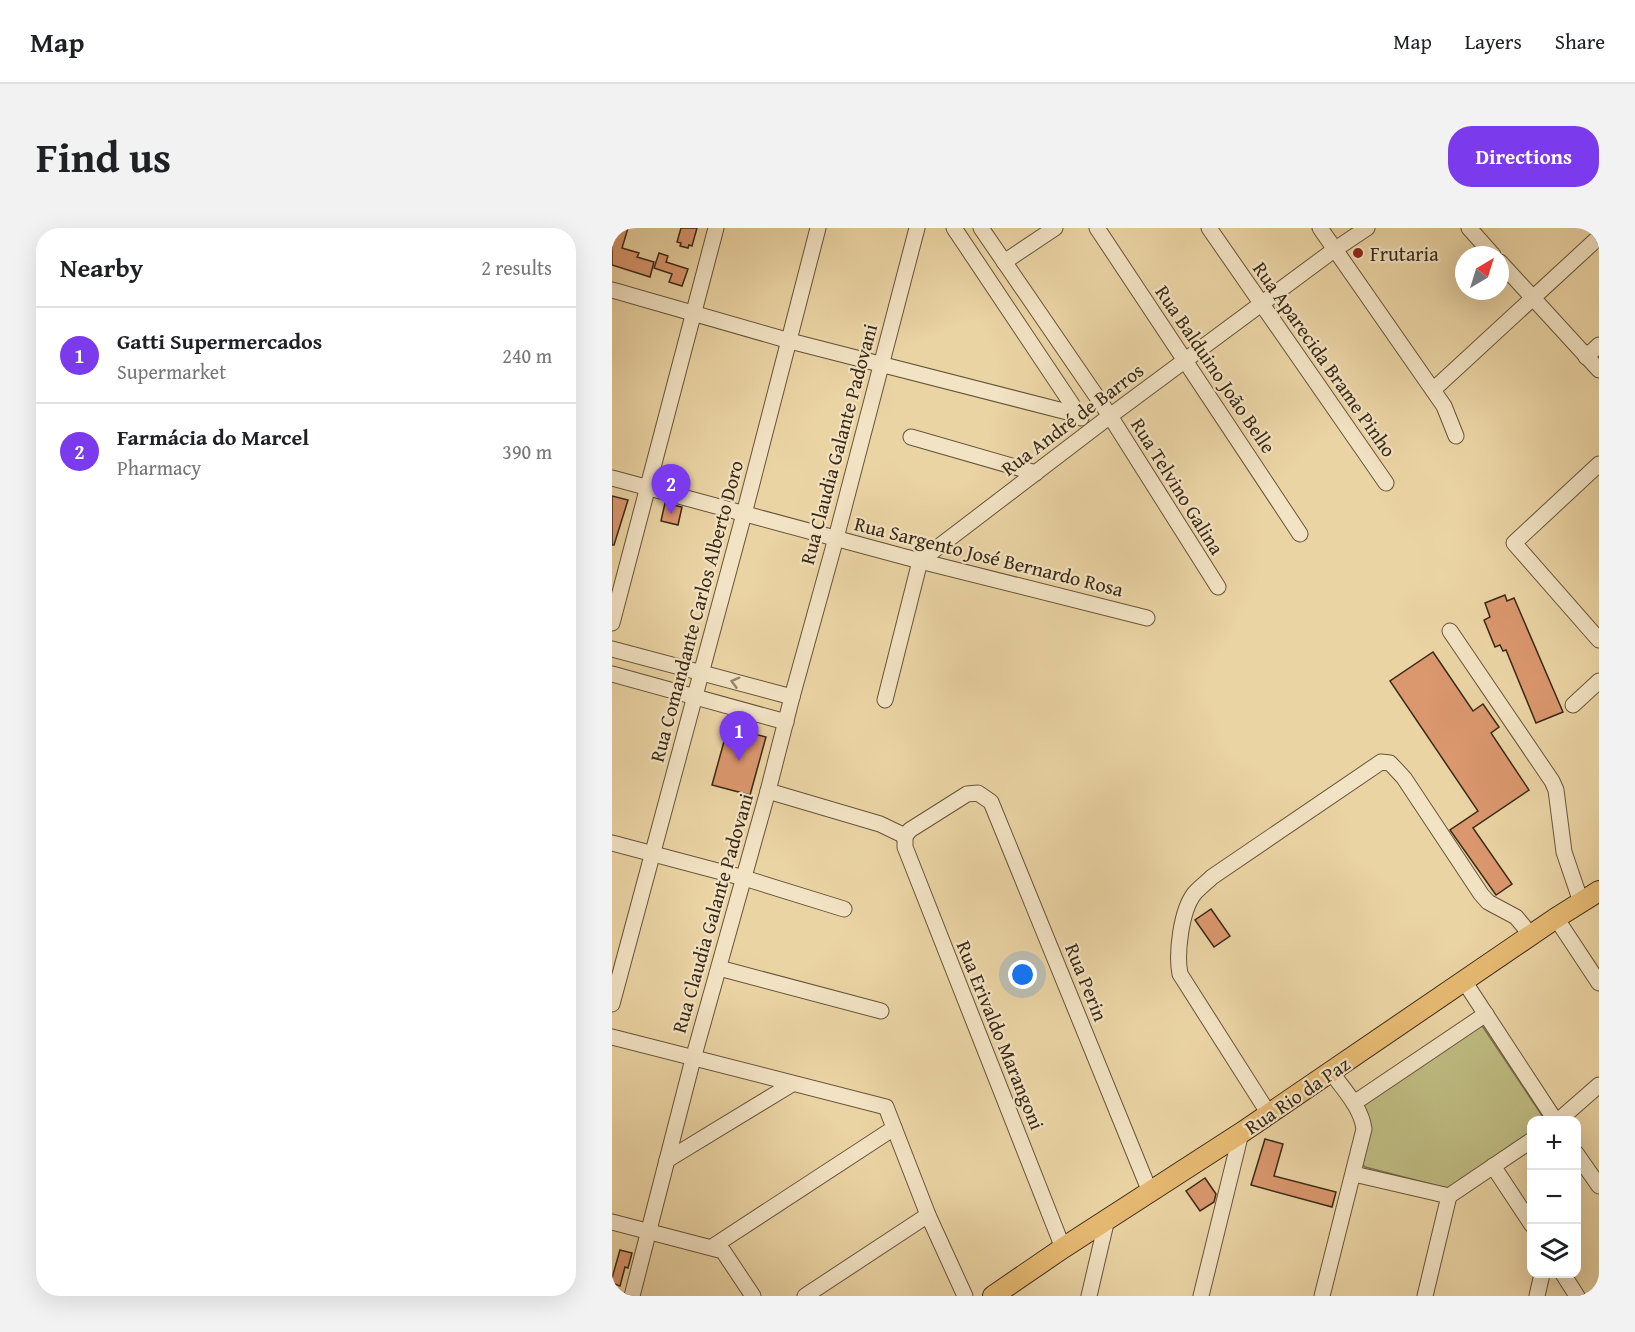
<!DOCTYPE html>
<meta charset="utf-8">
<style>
body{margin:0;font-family:"Gentium Book Plus",serif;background:#f2f2f2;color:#202124}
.controls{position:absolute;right:18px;bottom:18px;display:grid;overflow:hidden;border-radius:12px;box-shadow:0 6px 24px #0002}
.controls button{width:54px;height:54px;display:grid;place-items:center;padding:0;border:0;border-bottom:2px solid #e0e0e0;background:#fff;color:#202124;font:30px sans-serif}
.compass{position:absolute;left:843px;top:18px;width:54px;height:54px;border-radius:50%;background:#fff;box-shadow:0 6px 24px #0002;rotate:38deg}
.you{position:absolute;left:411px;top:747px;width:21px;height:21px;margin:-15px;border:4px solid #fff;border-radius:50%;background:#1a73e8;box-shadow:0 0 0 9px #1a73e833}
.badge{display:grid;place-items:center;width:39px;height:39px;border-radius:50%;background:#7c3aed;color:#fff;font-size:20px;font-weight:700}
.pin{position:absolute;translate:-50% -50px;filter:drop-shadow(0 2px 3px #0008)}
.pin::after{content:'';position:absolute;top:32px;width:21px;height:18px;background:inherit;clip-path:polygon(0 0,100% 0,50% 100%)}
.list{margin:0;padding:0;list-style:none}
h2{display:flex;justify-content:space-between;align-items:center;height:78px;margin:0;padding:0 24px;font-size:26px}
h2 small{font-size:20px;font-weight:400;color:#757577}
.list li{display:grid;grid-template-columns:39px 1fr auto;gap:18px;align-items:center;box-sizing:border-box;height:96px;padding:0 24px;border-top:2px solid #e0e0e0}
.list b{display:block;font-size:22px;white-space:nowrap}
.list p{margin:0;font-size:20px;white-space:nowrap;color:#757577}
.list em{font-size:20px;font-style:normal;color:#757577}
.icon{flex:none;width:33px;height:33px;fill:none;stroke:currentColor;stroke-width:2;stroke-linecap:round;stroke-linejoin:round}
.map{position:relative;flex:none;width:987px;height:1068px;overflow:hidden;border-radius:24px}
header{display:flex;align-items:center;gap:36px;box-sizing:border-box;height:84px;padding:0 30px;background:#fff;border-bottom:2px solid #e0e0e0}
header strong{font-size:28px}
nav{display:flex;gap:33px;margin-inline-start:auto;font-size:21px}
.intro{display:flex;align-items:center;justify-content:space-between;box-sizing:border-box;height:144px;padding:0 36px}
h1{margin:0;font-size:42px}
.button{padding:15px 27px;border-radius:24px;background:#7c3aed;color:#fff;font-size:21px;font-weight:700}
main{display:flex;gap:36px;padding:0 36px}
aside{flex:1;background:#fff;border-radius:24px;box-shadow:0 6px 24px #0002}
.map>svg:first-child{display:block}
.green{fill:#bebb81;stroke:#7c724b;stroke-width:1.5}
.building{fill:#db976e;stroke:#3a2915;stroke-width:1.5}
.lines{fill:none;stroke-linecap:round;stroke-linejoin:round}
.minor-casing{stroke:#665439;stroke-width:17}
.major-casing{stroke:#3a2915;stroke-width:22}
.minor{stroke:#f2e3c4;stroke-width:15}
.major{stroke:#e6ba72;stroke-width:20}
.oneway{stroke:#96866c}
.poi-dot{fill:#8f2418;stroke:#f2e3c4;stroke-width:2}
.labels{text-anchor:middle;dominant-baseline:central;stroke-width:4.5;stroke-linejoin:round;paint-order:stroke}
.poi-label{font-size:20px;fill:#3a2915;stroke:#f2e3c4;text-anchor:start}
.street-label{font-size:20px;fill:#3a2915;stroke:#f2e3c4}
</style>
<header>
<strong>Map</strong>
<nav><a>Map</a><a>Layers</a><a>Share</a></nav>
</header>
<div class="intro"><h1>Find us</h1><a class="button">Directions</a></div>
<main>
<aside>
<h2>Nearby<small>2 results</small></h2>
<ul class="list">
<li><span class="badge">1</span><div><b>Gatti Supermercados</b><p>Supermarket</p></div><em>240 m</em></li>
<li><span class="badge">2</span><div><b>Farmácia do Marcel</b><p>Pharmacy</p></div><em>390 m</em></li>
</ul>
</aside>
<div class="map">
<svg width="987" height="1068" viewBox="0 0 987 1068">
<rect width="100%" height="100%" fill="#ebd4a4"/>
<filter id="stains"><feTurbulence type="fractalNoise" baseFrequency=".00333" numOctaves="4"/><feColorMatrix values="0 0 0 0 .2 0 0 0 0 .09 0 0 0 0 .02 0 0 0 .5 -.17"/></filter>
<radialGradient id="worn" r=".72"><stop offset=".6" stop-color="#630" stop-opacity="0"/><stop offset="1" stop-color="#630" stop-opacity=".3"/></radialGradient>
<polygon class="green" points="868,798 871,799 933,892 920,892 919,905 838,959 834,960 753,939 750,936 751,876"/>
<g class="building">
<polygon points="0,0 16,0 10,20 27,25 25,29 42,34 38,49 0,37"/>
<polygon points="69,0 85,0 80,18 77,17 76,20 68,18 69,15 65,14"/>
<polygon points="47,25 56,28 54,34 76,41 70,58 57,54 60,46 42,40"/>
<polygon points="0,268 16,272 2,317 0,317"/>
<polygon points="53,275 70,279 66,297 49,293"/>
<polygon points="893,367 895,373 902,370 951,484 924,495 894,422 891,423 888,417 883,419 872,392 878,389 873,375"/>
<polygon points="821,424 861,483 871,476 887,499 879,505 917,562 861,600 900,656 884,667 838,602 866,583 778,453"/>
<polygon points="116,499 154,509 138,567 100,557"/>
<polygon points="599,681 618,708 602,719 583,692"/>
<polygon points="653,911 671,916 662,948 724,964 720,979 639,957"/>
<polygon points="593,950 604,966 602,974 588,983 574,963"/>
<polygon points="8,1022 20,1025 16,1040 13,1039 8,1058 0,1055 0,1050"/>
</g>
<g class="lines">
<defs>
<g id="minor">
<polyline points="342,0 469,190"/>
<polyline points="369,0 498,188 606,359"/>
<polyline points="485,0 688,306"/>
<polyline points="597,0 774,255"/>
<polyline points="708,0 832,178 844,208"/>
<polyline points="857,0 881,27"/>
<polyline points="392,34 443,0"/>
<polyline points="888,34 987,142"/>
<polyline points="0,62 178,113 467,187"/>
<polyline points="974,129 987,117"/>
<polyline points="821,162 987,9"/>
<polyline points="299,209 424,245"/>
<polyline points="987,236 902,315 987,412"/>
<polyline points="0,250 308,333 535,390"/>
<polyline points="0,395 104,0"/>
<polyline points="838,403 940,553 944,562 952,624 969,674"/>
<polyline points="0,421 180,469"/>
<polyline points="0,446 174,494"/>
<polyline points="273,472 308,333 498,188 722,22 755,0"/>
<polyline points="961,477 987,453"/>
<polyline points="156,563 268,596 293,608"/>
<polyline points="293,608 298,602 355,566 366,565 379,574 538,964"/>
<polyline points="293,608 293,619 451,1020"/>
<polyline points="0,615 132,650 232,681"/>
<polyline points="944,690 987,755"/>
<polyline points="107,740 269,783"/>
<polyline points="852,753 943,892"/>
<polyline points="0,776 132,286 206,0"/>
<polyline points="0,809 274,879 316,987 353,1068"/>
<polyline points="742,875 874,786"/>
<path d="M 657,886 L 568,746 C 564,726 569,683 582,666 C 587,660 594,655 600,649 L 769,534 L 778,535 L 792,550 L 869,666 L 876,674 L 904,689 L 919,707"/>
<polyline points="947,892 987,857"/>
<polyline points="964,925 987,958"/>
<polyline points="55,932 180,856"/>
<polyline points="881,938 920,997"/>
<polyline points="742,946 837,968 920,912"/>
<polyline points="0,994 111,1023 141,1068"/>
<polyline points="100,1019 282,900"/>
<polyline points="951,1046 965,1068"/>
<polyline points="20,1068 81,831 156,563 180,469 224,310 305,0"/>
<polyline points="193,1068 316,987"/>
<polyline points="477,1068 495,991"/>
<polyline points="589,1068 629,905"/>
<path d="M 710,1068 L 752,901 C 749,879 732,862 719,844"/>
<polyline points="813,1068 837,968"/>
<polyline points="925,1068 930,1046"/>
</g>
<polyline id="major" points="381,1068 451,1020 629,905 944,690 987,663"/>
</defs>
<use href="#minor" class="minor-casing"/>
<use href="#major" class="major-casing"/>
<use href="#minor" class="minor"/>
<use href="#major" class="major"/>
</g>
<defs><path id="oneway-chevron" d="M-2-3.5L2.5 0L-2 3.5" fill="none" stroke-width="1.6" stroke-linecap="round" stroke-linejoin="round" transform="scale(1.5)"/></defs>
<use class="oneway" href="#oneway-chevron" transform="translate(123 454) rotate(-165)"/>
<circle class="poi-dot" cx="746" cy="25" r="6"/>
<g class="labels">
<g class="poi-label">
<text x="758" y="25">Frutaria</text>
</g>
<g class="street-label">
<text transform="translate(713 131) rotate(55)">Rua Aparecida Brame Pinho</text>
<text transform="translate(604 141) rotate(56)">Rua Balduino João Belle</text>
<text transform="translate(460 191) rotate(-37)">Rua André de Barros</text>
<text transform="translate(226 216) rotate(-75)">Rua Claudia Galante Padovani</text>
<text transform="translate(566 258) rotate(58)">Rua Telvino Galina</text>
<text transform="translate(377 328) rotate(14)">Rua Sargento José Bernardo Rosa</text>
<text transform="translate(84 383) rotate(-75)">Rua Comandante Carlos Alberto Doro</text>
<text transform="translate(100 685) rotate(-74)">Rua Claudia Galante Padovani</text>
<text transform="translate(475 754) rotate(68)">Rua Perin</text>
<text transform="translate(389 807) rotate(68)">Rua Erivaldo Marangoni</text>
<text transform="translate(685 867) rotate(-34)">Rua Rio da Paz</text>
</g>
</g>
<rect width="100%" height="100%" filter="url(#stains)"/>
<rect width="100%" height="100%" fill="url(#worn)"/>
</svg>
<div class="controls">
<button>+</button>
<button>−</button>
<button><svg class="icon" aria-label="layers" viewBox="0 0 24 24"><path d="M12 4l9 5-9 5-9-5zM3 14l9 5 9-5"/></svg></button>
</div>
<svg class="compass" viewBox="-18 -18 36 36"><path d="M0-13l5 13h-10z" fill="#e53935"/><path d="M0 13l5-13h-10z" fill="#757577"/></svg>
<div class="you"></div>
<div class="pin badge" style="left:127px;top:533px">1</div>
<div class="pin badge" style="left:59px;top:286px">2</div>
</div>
</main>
